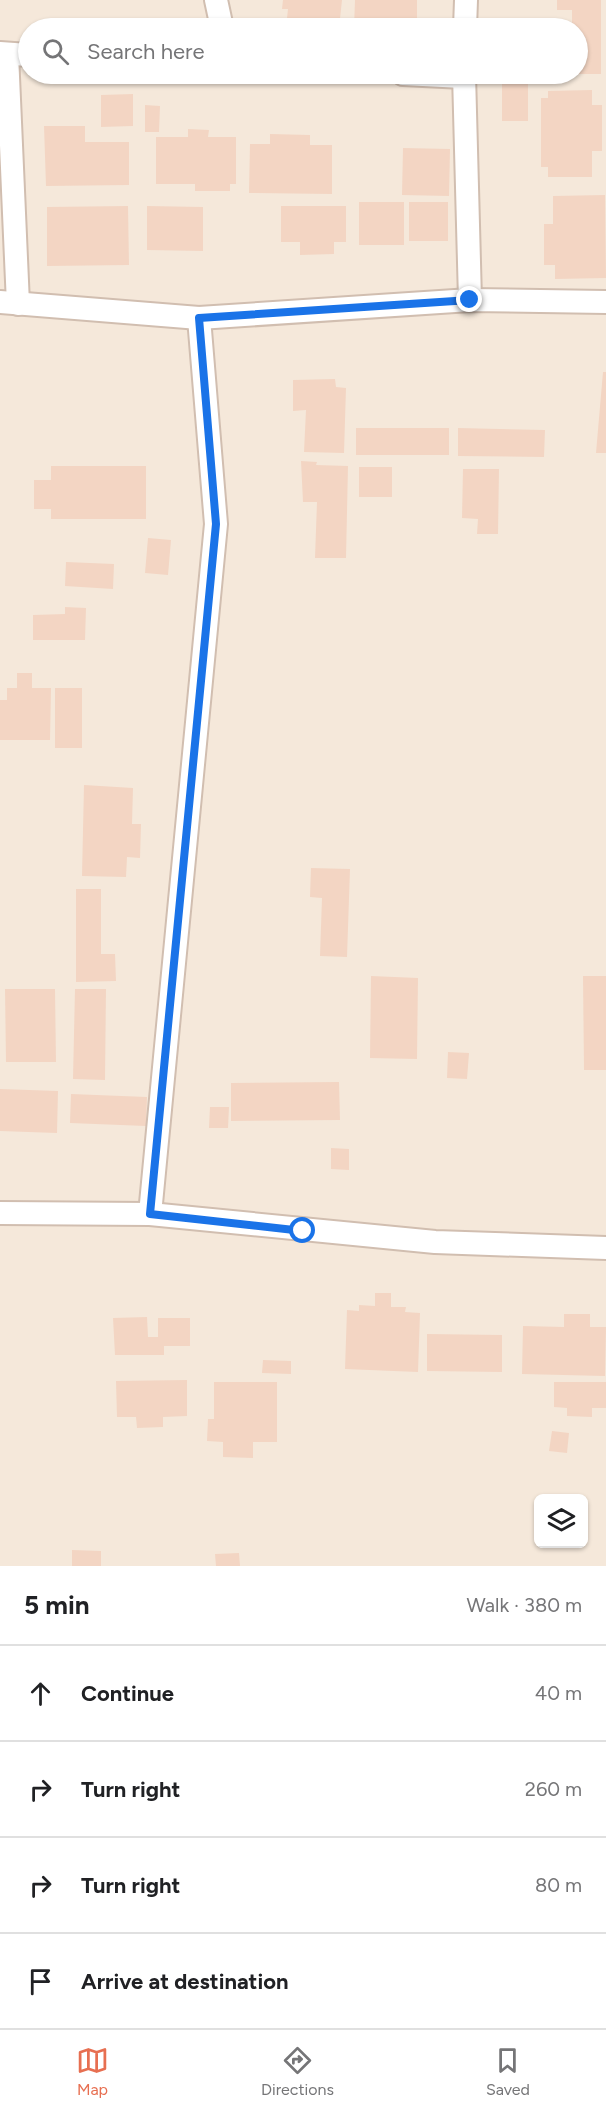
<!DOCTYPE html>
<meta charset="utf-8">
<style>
body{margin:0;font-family:Figtree,sans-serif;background:#f2f2f2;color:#202124}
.controls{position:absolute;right:18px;bottom:18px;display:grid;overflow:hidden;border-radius:9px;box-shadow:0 2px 4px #0004}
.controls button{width:54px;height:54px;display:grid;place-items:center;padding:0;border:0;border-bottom:2px solid #e0e0e0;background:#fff;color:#202124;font:30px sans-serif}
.stop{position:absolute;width:18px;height:18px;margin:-14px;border:4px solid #1a73e8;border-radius:50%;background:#fff}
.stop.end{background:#1a73e8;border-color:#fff;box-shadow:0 2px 6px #0008}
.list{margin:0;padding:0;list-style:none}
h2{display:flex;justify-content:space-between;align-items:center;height:78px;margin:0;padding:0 24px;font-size:26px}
h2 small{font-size:20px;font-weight:400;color:#757577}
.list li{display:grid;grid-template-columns:39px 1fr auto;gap:18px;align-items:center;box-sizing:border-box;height:96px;padding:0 24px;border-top:2px solid #e0e0e0}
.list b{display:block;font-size:22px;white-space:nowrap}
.list em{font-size:20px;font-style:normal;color:#757577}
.icon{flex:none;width:33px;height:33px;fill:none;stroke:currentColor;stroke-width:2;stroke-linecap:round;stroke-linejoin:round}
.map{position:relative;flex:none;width:606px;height:1566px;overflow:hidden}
.search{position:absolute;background:#fff;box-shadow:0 2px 4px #0004;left:18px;right:18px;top:18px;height:66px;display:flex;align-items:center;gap:15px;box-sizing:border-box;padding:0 21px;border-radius:33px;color:#757577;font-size:22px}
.sheet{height:462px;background:#fff}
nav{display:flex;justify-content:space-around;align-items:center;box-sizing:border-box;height:84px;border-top:2px solid #e0e0e0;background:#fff;font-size:16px;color:#757577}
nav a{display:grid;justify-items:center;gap:3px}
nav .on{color:#e76f51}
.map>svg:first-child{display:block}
.residential{fill:#f5e8da;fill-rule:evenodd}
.building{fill:#f3d5c3}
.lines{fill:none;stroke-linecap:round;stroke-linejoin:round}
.minor-casing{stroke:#d1beb0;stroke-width:26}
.minor{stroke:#fff;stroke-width:22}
.route{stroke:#1a73e8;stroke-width:8}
</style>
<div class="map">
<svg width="606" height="1566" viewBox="0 0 606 1566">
<rect width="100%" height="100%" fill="#fdf6ec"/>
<path class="residential" d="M 0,0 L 606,0 L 606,1566 L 0,1566 ZM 28,28 L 578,28 L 578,74 L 28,74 ZM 538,1498 L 584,1498 L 584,1544 L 538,1544 Z"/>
<g class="building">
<polygon points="283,0 342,0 339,28 286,28 288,9 282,9"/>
<polygon points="355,0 417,0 417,28 354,28"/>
<polygon points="557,0 601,0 601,74 578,74 578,28 572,28 572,10 557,10"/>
<rect x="502" y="80" width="26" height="41"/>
<polygon points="592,90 592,105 602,105 602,151 592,151 592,177 548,177 548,167 541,167 541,98 548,98 548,91"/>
<polygon points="133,94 133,126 101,127 101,95"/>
<polygon points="145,105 160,106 159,132 145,132"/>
<polygon points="44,126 85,126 85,142 129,142 129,185 46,186"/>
<polygon points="188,129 209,130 208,137 236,137 236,184 230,184 230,191 195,191 195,184 156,184 156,137 188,137"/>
<polygon points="270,134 310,135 310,145 332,145 332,194 249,193 250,144 270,144"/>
<polygon points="403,148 450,149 449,196 402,195"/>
<polygon points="605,195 606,278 555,279 555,265 544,265 544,224 553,224 553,196"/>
<rect x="359" y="202" width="45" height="43"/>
<rect x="409" y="202" width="39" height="39"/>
<polygon points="128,206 129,265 47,266 47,207"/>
<polygon points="147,206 203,207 203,251 147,250"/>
<polygon points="281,206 346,206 346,242 334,242 334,254 300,255 300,242 281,242"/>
<polygon points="603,372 606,372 606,453 596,453"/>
<polygon points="335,379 336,387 346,388 344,453 304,452 306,410 293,411 293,380"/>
<rect x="356" y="428" width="93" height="27"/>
<polygon points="458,428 545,430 544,457 458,456"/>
<polygon points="301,461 317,462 316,465 348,466 346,558 315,558 317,502 303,502"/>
<polygon points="51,466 146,466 146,519 51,519 51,509 34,509 34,480 51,480"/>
<rect x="359" y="467" width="33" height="30"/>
<polygon points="463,469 499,469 498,534 477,534 478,519 462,518"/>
<polygon points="148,538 171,540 168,575 145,573"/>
<polygon points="66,562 114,564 113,589 65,586"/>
<polygon points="65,607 86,608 85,640 33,640 33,615 65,614"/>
<polygon points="17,673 32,673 32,688 51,688 50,740 0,740 0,700 7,700 7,688 17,688"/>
<rect x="55" y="688" width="27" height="60"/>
<polygon points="84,785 133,788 132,824 141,824 140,858 127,857 126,877 82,876"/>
<polygon points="311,868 350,869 347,957 320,956 322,898 310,897"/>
<polygon points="76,889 101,889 101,954 115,954 116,981 76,982"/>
<polygon points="371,976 418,978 417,1059 370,1058"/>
<polygon points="583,976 606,976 606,1070 584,1070"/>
<polygon points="5,989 55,989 56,1062 6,1062"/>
<polygon points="75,989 106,989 105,1080 73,1079"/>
<polygon points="448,1052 469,1053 467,1079 447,1078"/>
<polygon points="339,1082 340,1120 231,1121 231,1083"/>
<polygon points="0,1089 58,1091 57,1133 0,1131"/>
<polygon points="71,1094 147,1097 146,1126 70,1123"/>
<polygon points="210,1107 229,1107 228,1128 209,1128"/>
<polygon points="331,1148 349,1149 349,1170 331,1169"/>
<polygon points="375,1293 391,1293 391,1307 406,1307 405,1312 420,1313 418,1372 345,1369 347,1310 359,1311 359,1305 375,1306"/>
<polygon points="564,1314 590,1314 590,1327 606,1327 605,1376 522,1374 523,1326 564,1327"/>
<polygon points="147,1317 148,1337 158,1337 158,1318 190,1318 190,1346 164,1346 164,1355 115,1355 113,1318"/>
<polygon points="427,1334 502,1335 502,1372 427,1371"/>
<polygon points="263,1360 291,1361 291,1374 262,1373"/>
<polygon points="187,1380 187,1416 163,1417 163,1427 137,1428 136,1417 117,1417 116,1381"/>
<polygon points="214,1382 277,1382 277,1442 253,1442 253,1458 223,1457 223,1442 207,1441 208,1419 214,1419"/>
<polygon points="554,1382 606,1382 606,1408 592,1408 592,1417 567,1416 567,1408 554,1407"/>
<polygon points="552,1431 569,1433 567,1453 549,1451"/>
<polygon points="72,1550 101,1551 101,1566 72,1566"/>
<polygon points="239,1553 240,1566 216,1566 215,1554"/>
</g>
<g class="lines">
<defs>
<g id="minor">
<polyline points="216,0 222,28"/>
<polyline points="465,28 466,0"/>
<polyline points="0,53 28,55"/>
<polyline points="7,54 18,304"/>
<polyline points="403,74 463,77"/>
<polyline points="464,74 470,300"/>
<polyline points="0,302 199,318 470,300 606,302"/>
<polyline points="0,1213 150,1214 435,1242 606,1248"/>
<polyline points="150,1214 216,524 199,318"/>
</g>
</defs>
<use href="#minor" class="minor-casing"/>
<use href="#minor" class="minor"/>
</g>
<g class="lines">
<polyline class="route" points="303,1231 150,1214 216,524 199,318 470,300"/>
</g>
</svg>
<div class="controls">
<button><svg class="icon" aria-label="layers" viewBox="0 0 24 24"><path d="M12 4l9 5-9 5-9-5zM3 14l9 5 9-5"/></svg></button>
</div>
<div class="stop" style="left:303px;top:1231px"></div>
<div class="stop end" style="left:470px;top:300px"></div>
<div class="search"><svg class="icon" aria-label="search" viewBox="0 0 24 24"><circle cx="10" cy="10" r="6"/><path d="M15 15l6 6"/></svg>Search here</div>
</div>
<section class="sheet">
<h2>5 min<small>Walk · 380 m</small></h2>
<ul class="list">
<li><svg class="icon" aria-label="ahead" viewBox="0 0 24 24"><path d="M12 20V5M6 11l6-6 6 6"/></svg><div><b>Continue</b></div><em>40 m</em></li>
<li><svg class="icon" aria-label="right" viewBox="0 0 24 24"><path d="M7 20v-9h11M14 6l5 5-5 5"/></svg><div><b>Turn right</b></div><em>260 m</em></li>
<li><svg class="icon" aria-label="right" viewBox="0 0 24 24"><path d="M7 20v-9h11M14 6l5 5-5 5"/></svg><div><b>Turn right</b></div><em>80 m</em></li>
<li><svg class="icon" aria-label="arrive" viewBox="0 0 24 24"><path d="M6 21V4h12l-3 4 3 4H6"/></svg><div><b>Arrive at destination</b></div></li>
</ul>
</section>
<nav>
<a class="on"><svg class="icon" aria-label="map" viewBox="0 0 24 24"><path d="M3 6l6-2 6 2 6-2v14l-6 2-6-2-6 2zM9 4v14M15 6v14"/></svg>Map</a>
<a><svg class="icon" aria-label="directions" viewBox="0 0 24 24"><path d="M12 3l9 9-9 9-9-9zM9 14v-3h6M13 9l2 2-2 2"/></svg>Directions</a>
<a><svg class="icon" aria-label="saved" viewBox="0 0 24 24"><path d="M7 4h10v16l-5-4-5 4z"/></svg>Saved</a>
</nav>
